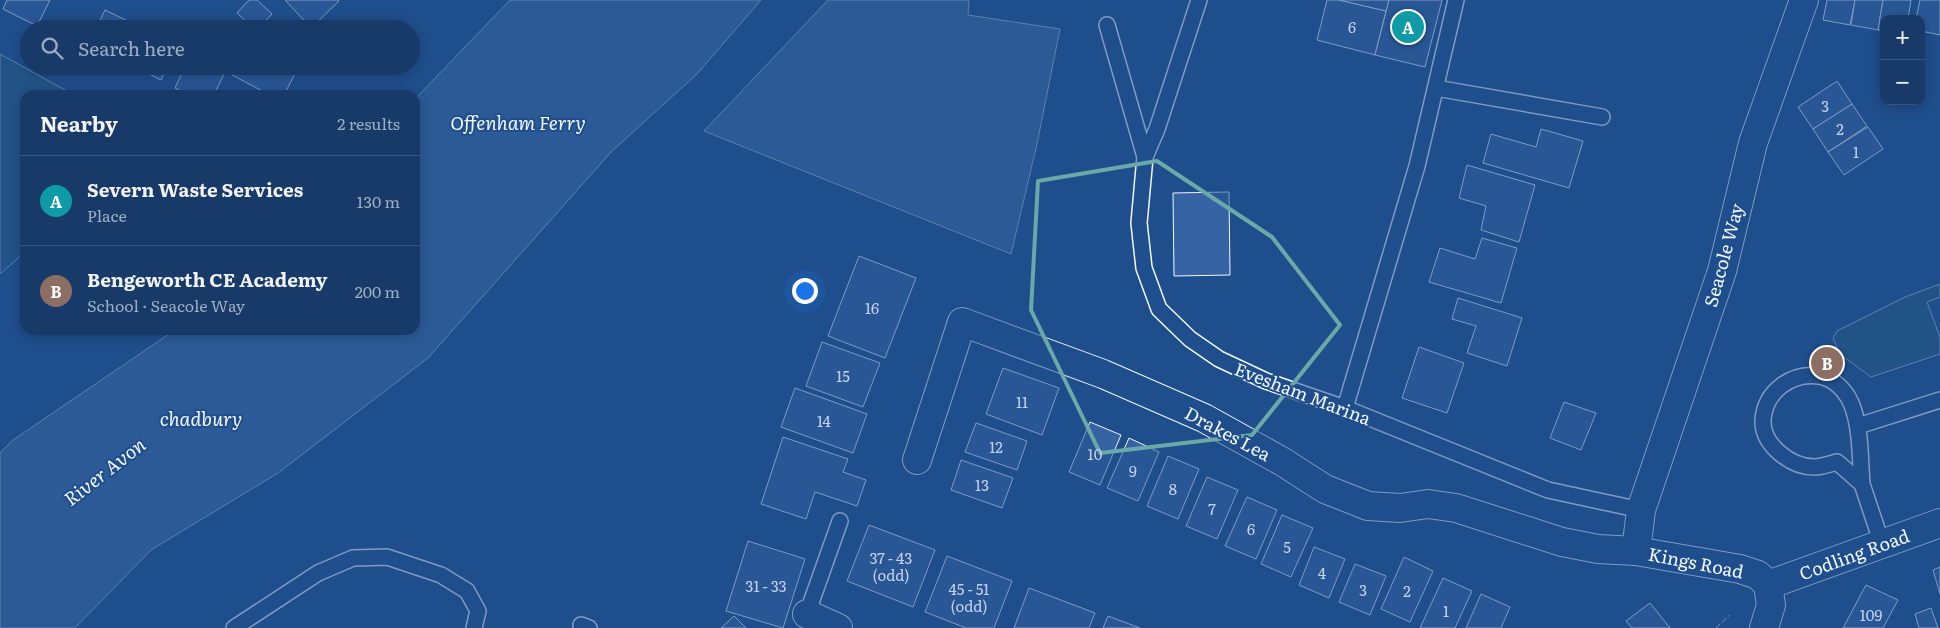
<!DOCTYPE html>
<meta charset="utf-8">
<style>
body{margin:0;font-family:Literata,serif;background:#20416f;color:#f1f3f6}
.controls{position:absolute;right:15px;top:15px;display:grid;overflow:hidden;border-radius:10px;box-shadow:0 2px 12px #0003}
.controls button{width:45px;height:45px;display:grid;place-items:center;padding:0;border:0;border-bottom:1px solid #36547d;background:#173a69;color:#f1f3f6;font:25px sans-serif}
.you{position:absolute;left:804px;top:290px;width:18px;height:18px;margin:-12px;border:4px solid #fff;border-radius:50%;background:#1a73e8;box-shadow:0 0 0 8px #1a73e833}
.badge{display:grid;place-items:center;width:32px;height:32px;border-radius:50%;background:#ffb74d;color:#fff;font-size:16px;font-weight:700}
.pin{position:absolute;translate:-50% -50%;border:2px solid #fff;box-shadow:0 1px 5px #0006}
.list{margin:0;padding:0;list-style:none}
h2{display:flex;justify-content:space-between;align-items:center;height:65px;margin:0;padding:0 20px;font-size:21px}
h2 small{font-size:16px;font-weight:400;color:#9eadc0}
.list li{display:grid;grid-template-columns:32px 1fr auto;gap:15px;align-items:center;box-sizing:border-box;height:90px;padding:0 20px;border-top:1px solid #36547d}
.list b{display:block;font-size:19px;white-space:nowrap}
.list p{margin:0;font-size:16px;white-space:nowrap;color:#9eadc0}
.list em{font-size:16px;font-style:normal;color:#9eadc0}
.icon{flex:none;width:28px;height:28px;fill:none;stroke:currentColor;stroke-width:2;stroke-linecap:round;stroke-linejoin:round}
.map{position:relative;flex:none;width:1940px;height:628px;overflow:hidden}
.search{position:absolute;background:#173a69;box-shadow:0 2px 12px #0003;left:20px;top:20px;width:400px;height:55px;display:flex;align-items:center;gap:12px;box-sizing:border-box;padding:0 18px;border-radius:28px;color:#9eadc0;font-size:19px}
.panel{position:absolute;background:#173a69;box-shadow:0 2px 12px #0003;left:20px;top:90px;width:400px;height:245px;border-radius:15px}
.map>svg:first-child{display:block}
.green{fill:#245a82;stroke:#a8bbd7}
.water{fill:#3b69a3;stroke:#a8bbd7}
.building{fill:#3563a3;stroke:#f2f6ff}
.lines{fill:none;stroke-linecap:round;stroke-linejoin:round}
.lane-casing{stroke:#f2f6ff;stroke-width:18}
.street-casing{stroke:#f2f6ff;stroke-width:30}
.lane{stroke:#1f4e8c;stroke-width:15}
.street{stroke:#1f4e8c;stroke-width:28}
.fence{stroke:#f2f6ff;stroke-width:1;stroke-dasharray:6 2.5;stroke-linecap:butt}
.marked{fill:none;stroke:#6aa9a8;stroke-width:4;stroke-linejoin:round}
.labels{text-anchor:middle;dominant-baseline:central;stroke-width:4;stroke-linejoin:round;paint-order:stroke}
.number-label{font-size:15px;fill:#c3d1e8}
.street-label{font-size:18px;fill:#f2f6ff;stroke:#1f4e8c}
.water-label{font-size:19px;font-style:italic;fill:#f2f6ff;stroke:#1f4e8c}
</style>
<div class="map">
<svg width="1940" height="628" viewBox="0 0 1940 628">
<rect width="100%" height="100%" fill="#1f4e8c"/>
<g class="green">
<polygon points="0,54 74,95 25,95 25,252 0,274"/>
<polygon points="1940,284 1940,297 1927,302 1940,337 1940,354 1871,377 1840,354 1833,338 1837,331 1905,297"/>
</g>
<g class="water">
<polygon points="510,0 761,0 697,74 612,151 428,358 278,473 151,550 75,628 0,628 0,453 13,440 175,330 415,330 415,99"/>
<polygon points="828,0 969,0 968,15 1060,29 1037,144 1011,254 704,131"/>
</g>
<g class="building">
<polygon points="7,0 50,0 37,26 3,9"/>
<polygon points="249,0 257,0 272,14 258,29 254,29 237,13"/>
<polygon points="285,0 338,0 339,1 311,28"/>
<polygon points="1327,0 1339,0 1386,11 1375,55 1317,40"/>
<polygon points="1339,0 1389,0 1386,11"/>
<polygon points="1389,0 1442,0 1425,67 1375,55"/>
<polygon points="1827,0 1855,0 1850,25 1823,20"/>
<polygon points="1855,0 1883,0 1878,30 1851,25"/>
<polygon points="1883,0 1911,0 1908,19 1884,19 1884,31 1878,30"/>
<polygon points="1920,0 1940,0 1940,35 1921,31 1921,19 1916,19"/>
<polygon points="105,10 140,27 139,29 96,29"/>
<polygon points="133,66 167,66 161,80"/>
<polygon points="185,66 224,66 227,68 214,95 189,95 175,88"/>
<polygon points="237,66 299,66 284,95 270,95 232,75"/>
<polygon points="1837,81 1852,104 1813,129 1798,107"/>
<polygon points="1852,104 1867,126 1828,152 1813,129"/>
<polygon points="1868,127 1883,149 1844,175 1828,152"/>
<polygon points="1541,129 1583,141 1569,188 1483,163 1491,134 1536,147"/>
<polygon points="1467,165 1535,185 1519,242 1481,230 1486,206 1459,198"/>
<polygon points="1229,192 1230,275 1174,276 1173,193"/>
<polygon points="1482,238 1517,248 1501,303 1429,282 1440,248 1475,259"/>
<polygon points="859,256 916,278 885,358 828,336"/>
<polygon points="1458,298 1522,318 1507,366 1467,353 1476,326 1452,319"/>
<polygon points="822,342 880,363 863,407 806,386"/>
<polygon points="1419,347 1464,363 1447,413 1402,398"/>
<polygon points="1003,368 1059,388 1042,435 986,414"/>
<polygon points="795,388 867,414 853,453 781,427"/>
<polygon points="1564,402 1596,413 1581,450 1550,438"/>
<polygon points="1090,422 1121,435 1100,485 1069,472"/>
<polygon points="976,423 1027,441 1017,470 965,452"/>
<polygon points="783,437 848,459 843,472 866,480 857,506 815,492 806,519 761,504"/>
<polygon points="1129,438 1159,452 1138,501 1107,488"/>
<polygon points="1168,456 1199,469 1178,519 1147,506"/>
<polygon points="961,460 1013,478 1002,508 951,490"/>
<polygon points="1207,477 1238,490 1217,539 1186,526"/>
<polygon points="1247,497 1277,510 1256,559 1225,546"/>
<polygon points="1282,515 1313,528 1291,577 1261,564"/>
<polygon points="869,525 935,550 913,607 847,581"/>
<polygon points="748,541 805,559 783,628 726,611"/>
<polygon points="1314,547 1345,559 1329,598 1299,585"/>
<polygon points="947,556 1012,581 994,628 966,628 925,612"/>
<polygon points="1404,557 1433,571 1410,622 1381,609"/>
<polygon points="1355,564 1386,576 1370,615 1339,602"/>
<polygon points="1940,567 1940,594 1933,570"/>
<polygon points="1443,578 1472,591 1455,628 1420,628"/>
<polygon points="1866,585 1898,600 1883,628 1843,628"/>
<polygon points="1029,588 1095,613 1089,628 1014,628"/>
<polygon points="1481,594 1510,607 1501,628 1466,628"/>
<polygon points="1650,603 1670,628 1632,628 1626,621"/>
<polygon points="1931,608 1938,628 1919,628 1915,614"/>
<polygon points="734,616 746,628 721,628"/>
<polygon points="1108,616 1140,628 1103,628"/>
</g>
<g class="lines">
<defs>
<g id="lane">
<polyline points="1199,0 1157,129 1145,157 1139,223 1144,268 1159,309 1190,339 1219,359 1266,381 1345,408 1548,490 1641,510"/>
<polyline points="1107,25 1145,157"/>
<polyline points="1436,88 1602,117"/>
<polyline points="1345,408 1417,166 1456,0"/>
<polyline points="1858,426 1940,400"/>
<path d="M 1862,484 C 1860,459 1861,432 1853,408 C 1848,393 1835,378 1819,376 C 1792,372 1765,391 1763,420 C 1762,445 1791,467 1814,467 C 1822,467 1830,464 1837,462 L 1862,484 L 1882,544"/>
<polyline points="807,614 840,521"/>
<polyline points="581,625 589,628"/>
<polyline points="234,628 318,573 353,558 387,557 441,575 467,591 478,611 474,628"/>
</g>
<g id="street">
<polyline points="917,460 962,322 1103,374 1204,418 1283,462 1325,489 1368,506 1400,508 1428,504 1456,508 1562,542 1598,549 1636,551 1740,569 1758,575 1768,585 1771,605 1764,628"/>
<polyline points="1636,551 1641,510 1722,271 1753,143 1804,0"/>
<polyline points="1768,585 1940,523"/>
<polyline points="807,614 838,628"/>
</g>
</defs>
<use href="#lane" class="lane-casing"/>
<use href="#street" class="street-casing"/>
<use href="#lane" class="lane"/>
<use href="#street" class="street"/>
<polyline class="fence" points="1716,628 1730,615"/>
</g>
<path d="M0 0H1940V628H0ZM 1157,161 L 1272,237 L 1340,325 L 1252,435 L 1100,453 L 1031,310 L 1038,181 Z" fill="#1f4e8c" fill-opacity=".55" fill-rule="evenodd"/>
<path class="marked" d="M 1157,161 L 1272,237 L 1340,325 L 1252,435 L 1100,453 L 1031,310 L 1038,181 Z"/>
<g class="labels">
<g class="number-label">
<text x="1352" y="26">6</text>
<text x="1825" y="105">3</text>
<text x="1840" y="128">2</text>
<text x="1856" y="151">1</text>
<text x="872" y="307">16</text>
<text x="843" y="375">15</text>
<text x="1022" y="401">11</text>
<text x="824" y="420">14</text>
<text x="996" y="446">12</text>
<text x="1095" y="453">10</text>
<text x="1133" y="470">9</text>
<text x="982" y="484">13</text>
<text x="1173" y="488">8</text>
<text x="1212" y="508">7</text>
<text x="1251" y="528">6</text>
<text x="1287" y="546">5</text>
<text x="891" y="557">37 - 43<tspan x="891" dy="17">(odd)</tspan></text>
<text x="1322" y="572">4</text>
<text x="766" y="585">31 - 33</text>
<text x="969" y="588">45 - 51<tspan x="969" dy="17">(odd)</tspan></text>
<text x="1363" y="589">3</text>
<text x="1407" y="590">2</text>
<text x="1446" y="610">1</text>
<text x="1871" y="614">109</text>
</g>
<g class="street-label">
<text transform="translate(1723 255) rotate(-75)">Seacole Way</text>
<text transform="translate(1303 393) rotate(21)">Evesham Marina</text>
<text transform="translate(1228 433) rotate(28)">Drakes Lea</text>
<text transform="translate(1854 554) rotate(-20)">Codling Road</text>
<text transform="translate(1696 562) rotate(11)">Kings Road</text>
</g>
<g class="water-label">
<text x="518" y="122">Offenham Ferry</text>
<text x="201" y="418">chadbury</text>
<text transform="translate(104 471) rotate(-38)">River Avon</text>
</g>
</g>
</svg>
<div class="controls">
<button>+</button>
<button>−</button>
</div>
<div class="you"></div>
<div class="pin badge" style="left:1408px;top:27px;background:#0f9aa8">A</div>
<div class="pin badge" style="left:1827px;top:363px;background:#8d6e63">B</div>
<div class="search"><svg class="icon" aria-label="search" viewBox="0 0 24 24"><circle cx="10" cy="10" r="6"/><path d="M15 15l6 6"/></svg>Search here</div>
<section class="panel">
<h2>Nearby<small>2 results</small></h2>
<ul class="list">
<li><span class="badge" style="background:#0f9aa8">A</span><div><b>Severn Waste Services</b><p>Place</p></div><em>130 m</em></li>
<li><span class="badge" style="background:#8d6e63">B</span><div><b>Bengeworth CE Academy</b><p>School · Seacole Way</p></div><em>200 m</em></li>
</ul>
</section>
</div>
